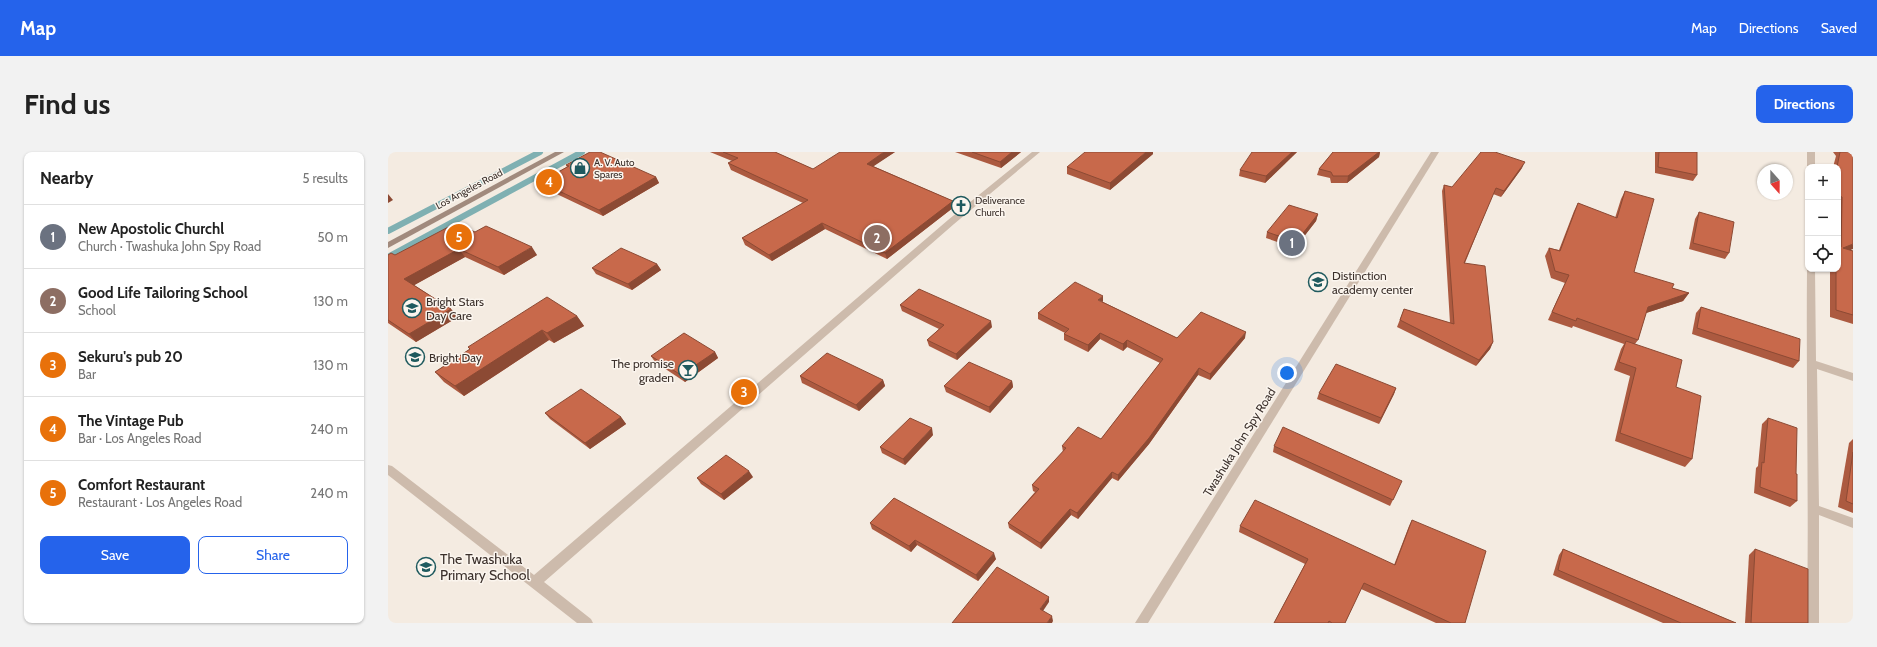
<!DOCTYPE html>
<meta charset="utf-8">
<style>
body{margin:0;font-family:Cabin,sans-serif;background:#f2f2f2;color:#222}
.controls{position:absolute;right:12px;top:12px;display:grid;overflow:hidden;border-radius:8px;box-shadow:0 1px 3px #0004}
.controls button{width:36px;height:36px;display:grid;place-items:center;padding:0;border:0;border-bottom:1px solid #e0e0e0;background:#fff;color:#222;font:20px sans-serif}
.compass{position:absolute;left:1369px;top:12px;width:36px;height:36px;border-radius:50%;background:#fff;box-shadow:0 1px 3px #0004;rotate:159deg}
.you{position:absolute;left:899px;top:221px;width:14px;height:14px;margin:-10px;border:3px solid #fff;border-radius:50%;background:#1a73e8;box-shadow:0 0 0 6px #1a73e833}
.badge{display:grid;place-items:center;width:26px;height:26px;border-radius:50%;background:#2563eb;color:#fff;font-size:13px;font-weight:700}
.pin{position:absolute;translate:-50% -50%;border:2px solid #fff;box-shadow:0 1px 4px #0006}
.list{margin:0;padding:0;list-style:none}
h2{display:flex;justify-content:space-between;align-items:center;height:52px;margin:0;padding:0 16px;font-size:17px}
h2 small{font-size:13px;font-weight:400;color:#767676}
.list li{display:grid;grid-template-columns:26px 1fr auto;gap:12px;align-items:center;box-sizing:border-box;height:64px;padding:0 16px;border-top:1px solid #e0e0e0}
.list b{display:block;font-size:15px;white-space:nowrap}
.list p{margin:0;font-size:13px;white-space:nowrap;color:#767676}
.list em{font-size:13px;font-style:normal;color:#767676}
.actions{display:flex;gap:8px;padding:12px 16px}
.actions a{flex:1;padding:9px 0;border:1px solid #2563eb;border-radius:8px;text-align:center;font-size:14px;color:#2563eb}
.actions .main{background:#2563eb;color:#fff}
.icon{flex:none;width:22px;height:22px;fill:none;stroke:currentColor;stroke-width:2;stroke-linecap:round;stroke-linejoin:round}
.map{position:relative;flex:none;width:1465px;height:471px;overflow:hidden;border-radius:8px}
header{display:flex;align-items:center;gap:24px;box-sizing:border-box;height:56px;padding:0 20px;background:#2563eb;color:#fff}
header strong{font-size:19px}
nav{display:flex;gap:22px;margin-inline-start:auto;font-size:14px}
.intro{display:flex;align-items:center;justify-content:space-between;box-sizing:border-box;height:96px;padding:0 24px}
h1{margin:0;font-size:28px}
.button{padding:10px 18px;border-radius:8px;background:#2563eb;color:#fff;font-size:14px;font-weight:700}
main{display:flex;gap:24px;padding:0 24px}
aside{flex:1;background:#fff;border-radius:8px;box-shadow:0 1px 3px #0004}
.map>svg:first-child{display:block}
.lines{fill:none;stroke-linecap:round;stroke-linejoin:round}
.stream{stroke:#7fb0b2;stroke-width:6}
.street{fill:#cdbbac;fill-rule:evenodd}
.secondary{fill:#a18a7d;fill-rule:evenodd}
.wall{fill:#ac5a40}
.shaded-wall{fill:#8c4a34}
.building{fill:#c8694b;stroke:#8c4a34}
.labels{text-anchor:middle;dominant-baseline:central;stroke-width:3;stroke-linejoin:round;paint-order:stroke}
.far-poi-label{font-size:10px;fill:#3b302b;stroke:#fbf5ee;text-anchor:start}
.far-street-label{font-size:10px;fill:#3b302b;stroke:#fbf5ee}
.poi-label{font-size:12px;fill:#3b302b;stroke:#fbf5ee;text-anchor:start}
.street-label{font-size:12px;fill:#3b302b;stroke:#fbf5ee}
.near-poi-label{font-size:14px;fill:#3b302b;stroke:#fbf5ee;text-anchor:start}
</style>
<header>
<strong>Map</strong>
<nav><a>Map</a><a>Directions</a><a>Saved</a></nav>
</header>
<div class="intro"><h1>Find us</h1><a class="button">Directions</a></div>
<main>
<aside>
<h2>Nearby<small>5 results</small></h2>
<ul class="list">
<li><span class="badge" style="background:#6b7280">1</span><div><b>New Apostolic Churchl</b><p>Church · Twashuka John Spy Road</p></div><em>50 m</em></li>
<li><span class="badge" style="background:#8d6e63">2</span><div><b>Good Life Tailoring School</b><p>School</p></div><em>130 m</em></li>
<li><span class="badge" style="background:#e8710a">3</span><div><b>Sekuru's pub 20</b><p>Bar</p></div><em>130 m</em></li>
<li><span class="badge" style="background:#e8710a">4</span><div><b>The Vintage Pub</b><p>Bar · Los Angeles Road</p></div><em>240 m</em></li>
<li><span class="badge" style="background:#e8710a">5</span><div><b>Comfort Restaurant</b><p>Restaurant · Los Angeles Road</p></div><em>240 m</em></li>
</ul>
<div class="actions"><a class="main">Save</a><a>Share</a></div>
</aside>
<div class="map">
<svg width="1465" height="471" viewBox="0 0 1465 471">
<rect width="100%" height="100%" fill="#f4ebe1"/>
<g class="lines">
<g class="stream">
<polyline points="0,79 152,0"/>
<polyline points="0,105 194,0"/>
</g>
<g class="street">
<polygon points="644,0 652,0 566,72 156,430 203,467 205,471 189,471 0,323 0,313 4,314 146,423 560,68"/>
<polygon points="1043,0 1051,0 760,471 747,471"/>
<rect x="1419" y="0" width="8" height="15"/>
<path d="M 1420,115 L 1420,117 L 1427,117 L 1428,209 L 1465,221 L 1465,229 L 1429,217 L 1431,354 L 1465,366 L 1465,376 L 1431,363 L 1431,471 L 1419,471 C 1421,353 1418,235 1419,117 Z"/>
</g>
<polygon class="secondary" points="167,0 176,0 0,96 0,90"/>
</g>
<g class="wall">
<polygon points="322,0 387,0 425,17 507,0 485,14 565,49 566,55 499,107 437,77 384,109 357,93 354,86 415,51 343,18 340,11 344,9"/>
<polygon points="567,0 633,0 613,16"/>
<polygon points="909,0 877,31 851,24 852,18"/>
<polygon points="945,0 992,0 991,5 959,31 943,31 942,26 929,23 931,17"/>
<polygon points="1267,0 1309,0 1309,23 1305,29 1267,21"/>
<polygon points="1445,0 1465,0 1463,98 1465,99 1465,172 1442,165 1442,117 1450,117 1450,15 1445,15 1448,4"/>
<polygon points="765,2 722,38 679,22 679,15"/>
<polygon points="178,13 268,25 271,31 215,64 156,36 152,30 179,15"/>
<polygon points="1134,16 1113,45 1105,42 1077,111 1105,190 1102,197 1088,214 1009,175 1016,157 1062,171 1054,39 1056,33 1064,35"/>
<polygon points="1237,39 1246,120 1284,136 1301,141 1295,149 1258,161 1250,188 1247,192 1288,235 1304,307 1297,315 1227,289 1242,224 1226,218 1233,197 1236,192 1185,174 1184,176 1160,168 1177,131 1163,126 1157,104 1161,96 1171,98 1186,59 1190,51 1227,66 1233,47"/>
<polygon points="1311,60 1341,101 1337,107 1301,97 1307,67"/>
<polygon points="930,62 928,69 907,96 878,86 879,80"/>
<polygon points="87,80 149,103 116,123 77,105 26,133 63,157 70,165 28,190 0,171 0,103 7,103"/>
<polygon points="269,112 273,118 244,138 208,122 204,116"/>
<polygon points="715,150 789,186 857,186 822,228 810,223 761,292 730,329 724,326 690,367 683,363 653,397 621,376 620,371 647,340 645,339 644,333 675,300 674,294 713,287 772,211 739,195 735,199 712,187 700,200 676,188 676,182 677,181 650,167 650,161"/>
<polygon points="512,153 604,175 569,208 541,194 539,188 551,177 514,159"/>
<polygon points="1313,155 1411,209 1405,216 1304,182 1308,161"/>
<polygon points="189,164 196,174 166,191 161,188 76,244 56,230 47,220 82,197 80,195"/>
<polygon points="327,200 330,206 297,230 267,210 263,204"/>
<polygon points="412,224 495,228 497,234 471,259 414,231"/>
<polygon points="624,229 625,235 602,261 558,240 556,234"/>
<polygon points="1008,236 1006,242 991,272 929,247 931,241"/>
<polygon points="157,261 233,265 238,272 202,297 162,267"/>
<polygon points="1380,266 1408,322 1409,349 1402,355 1366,341 1368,316 1370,314 1374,272"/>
<polygon points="545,283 517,313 494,301 492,295"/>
<polygon points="1465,287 1465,361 1450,355 1461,291"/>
<polygon points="886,294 1011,335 1002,354 885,300"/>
<polygon points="365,325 336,348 313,332 309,326"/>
<polygon points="1024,368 1077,471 1048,471 973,437 957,471 886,471 917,412 851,380 852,374 1006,413 1021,374"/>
<polygon points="482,371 608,407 590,429 529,393 523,400 484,377"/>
<polygon points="1175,397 1348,471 1275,471 1165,423 1171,403"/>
<polygon points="1367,397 1420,471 1357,471 1361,403"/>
</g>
<g class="shaded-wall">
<polygon points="496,0 507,0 480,18 479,12"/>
<polygon points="624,0 633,0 613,16 612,10"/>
<polygon points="758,0 765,0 765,2 722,38 722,31"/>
<polygon points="904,0 909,0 877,31 878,24"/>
<polygon points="991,0 992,0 991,5 959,31 960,24"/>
<polygon points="1137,10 1134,16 1113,45 1116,39"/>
<polygon points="268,25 271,31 215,64 211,58"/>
<polygon points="0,42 5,48 0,51"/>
<polygon points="565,49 566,55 499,107 497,101"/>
<polygon points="930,62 928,69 907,96 908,90"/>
<polygon points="434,71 437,77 384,109 381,103"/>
<polygon points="1465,92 1465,97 1450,103 1455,96"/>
<polygon points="144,95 149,103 116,123 110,115"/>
<polygon points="71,97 77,105 23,135 16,127"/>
<polygon points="269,112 273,118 244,138 240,132"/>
<polygon points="1301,141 1295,149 1255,162 1260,155"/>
<polygon points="715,144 715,150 710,148"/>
<polygon points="63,157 70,165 28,190 21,182"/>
<polygon points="189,164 196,174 166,191 159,181"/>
<polygon points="603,169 604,175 569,208 568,202"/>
<polygon points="154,178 161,188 76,244 67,234"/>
<polygon points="858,180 857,186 822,228 822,222"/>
<polygon points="712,181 712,187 700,200 700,193"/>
<polygon points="739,188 739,195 735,199 735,192"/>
<polygon points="1105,190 1102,197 1088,214 1091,208"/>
<polygon points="327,200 330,206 297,230 293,223"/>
<polygon points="811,216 810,223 761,292 730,329 730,323"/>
<polygon points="495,228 497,234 471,259 468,253"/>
<polygon points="624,229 625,235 602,261 601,255"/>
<polygon points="1008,236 1006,242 991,272 993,266"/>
<polygon points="233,265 238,272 202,297 197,291"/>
<polygon points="544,276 545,283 517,313 515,307"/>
<polygon points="361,319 365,325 336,348 333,342"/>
<polygon points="724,320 724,326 690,367 689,361"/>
<polygon points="682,357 683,363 653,397 652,391"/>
<polygon points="527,388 529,393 523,400 521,394"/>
<polygon points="606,401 608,407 590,429 588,423"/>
<polygon points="661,445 661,450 653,462 652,457"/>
<polygon points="664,464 665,469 664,471 659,471"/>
</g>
<g class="building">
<polygon points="202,0 212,0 268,25 211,58 152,30 181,14 178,13"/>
<polygon points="335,0 387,0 425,17 452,0 496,0 479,12 565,49 497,101 434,71 381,103 354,86 420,48 340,11 350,6"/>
<polygon points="584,0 624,0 612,10"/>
<polygon points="697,0 758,0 722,31 679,15"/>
<polygon points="864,0 904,0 878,24 852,18"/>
<polygon points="945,0 991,0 960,24 945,24 943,20 931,17"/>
<polygon points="1093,0 1107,0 1137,10 1116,39 1108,36 1076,111 1097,114 1105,190 1091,208 1012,168 1016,157 1066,172 1056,33 1064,35"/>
<polygon points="1271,0 1309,0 1309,23 1270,15"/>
<polygon points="1452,0 1465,0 1465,92 1455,96 1465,99 1465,163 1448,158 1448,117 1450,117 1450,95 1453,95 1454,45 1451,44 1450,31 1450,15 1449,15"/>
<polygon points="1237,39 1266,47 1246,120 1286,132 1284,136 1301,141 1260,155 1250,188 1189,166 1188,169 1164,160 1181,123 1167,119 1161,96 1172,99 1190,51 1229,66"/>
<polygon points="901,53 930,62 908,90 879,80"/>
<polygon points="1311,60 1346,70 1341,101 1305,91"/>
<polygon points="68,71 87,80 98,74 144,95 110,115 71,97 16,127 63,157 21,182 0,168 0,103 3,101 7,103"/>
<polygon points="233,96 269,112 240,132 204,116"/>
<polygon points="687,130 715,144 710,148 789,186 813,160 858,180 822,222 811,216 761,286 730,323 724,320 689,361 682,357 652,391 620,371 651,337 644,333 678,296 674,294 690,275 713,287 775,207 739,188 735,192 712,181 700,193 676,182 681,177 650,161"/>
<polygon points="531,137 603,169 568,202 539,188 556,173 512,153"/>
<polygon points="159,145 189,164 159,181 154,178 67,234 47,220 82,197 80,195"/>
<polygon points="1313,155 1412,187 1411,209 1309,176"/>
<polygon points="296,181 327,200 293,223 263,204"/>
<polygon points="1238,189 1294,208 1288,235 1313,244 1304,307 1232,281 1248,216 1231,210"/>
<polygon points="439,201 495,228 468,253 412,224"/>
<polygon points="581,210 624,229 601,255 556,234"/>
<polygon points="948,212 1008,236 993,266 931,241"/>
<polygon points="193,237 233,265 197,291 157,261"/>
<polygon points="522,266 544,276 515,307 492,295"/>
<polygon points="1380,266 1409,276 1408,322 1409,322 1409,349 1372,335 1374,310 1376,311"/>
<polygon points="895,275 1014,329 1005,348 886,294"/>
<polygon points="1465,300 1465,352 1458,349"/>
<polygon points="338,303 361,319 333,342 309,326"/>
<polygon points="506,346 606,401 588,423 527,388 521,394 482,371"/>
<polygon points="867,348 1007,413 1024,368 1098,399 1077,471 1063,471 976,431 957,471 944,471 941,469 940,471 886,471 920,407 852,374"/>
<polygon points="1175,397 1336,466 1348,471 1293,471 1170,418"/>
<polygon points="1367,397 1420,417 1420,471 1363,471"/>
<polygon points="609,415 661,445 652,457 664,464 659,471 564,471"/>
</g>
<defs>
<symbol id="shop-ring" viewBox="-11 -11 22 22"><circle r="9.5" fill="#fbf5ee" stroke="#1f5a5e" stroke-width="1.5"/><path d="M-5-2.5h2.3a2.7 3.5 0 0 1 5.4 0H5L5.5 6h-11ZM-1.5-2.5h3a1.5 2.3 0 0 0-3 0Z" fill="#1f5a5e"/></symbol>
<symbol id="church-ring" viewBox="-11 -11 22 22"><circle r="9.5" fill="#fbf5ee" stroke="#1f5a5e" stroke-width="1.5"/><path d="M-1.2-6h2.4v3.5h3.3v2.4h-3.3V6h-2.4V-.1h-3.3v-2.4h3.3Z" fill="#1f5a5e"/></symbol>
<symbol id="school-ring" viewBox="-11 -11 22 22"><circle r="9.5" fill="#fbf5ee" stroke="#1f5a5e" stroke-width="1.5"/><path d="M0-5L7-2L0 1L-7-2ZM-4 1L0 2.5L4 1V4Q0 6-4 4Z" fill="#1f5a5e"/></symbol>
<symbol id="bar-ring" viewBox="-11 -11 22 22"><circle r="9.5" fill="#fbf5ee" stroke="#1f5a5e" stroke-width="1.5"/><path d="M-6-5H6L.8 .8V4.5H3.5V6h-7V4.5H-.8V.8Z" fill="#1f5a5e"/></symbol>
</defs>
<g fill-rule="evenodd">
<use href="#shop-ring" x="181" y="5" width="22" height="22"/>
<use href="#church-ring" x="562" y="43" width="22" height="22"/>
<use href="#school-ring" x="919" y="119" width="22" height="22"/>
<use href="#school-ring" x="13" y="145" width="22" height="22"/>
<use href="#school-ring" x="16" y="194" width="22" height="22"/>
<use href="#bar-ring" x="289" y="207" width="22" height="22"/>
<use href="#school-ring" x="27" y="404" width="22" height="22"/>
</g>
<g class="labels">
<g class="far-poi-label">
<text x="206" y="10">A. V. Auto<tspan x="206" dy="12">Spares</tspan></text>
<text x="587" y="48">Deliverance<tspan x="587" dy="12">Church</tspan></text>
</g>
<g class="far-street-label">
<text transform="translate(81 37) rotate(-28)">Los Angeles Road</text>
</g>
<g class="poi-label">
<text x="944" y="123">Distinction<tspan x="944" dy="14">academy center</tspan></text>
<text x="38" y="149">Bright Stars<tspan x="38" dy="14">Day Care</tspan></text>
<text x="41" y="205">Bright Day</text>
<text x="286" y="211" text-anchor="end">The promise<tspan x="286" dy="14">graden</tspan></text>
</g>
<g class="street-label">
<text transform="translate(851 290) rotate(-58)">Twashuka John Spy Road</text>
</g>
<g class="near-poi-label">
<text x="52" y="407">The Twashuka<tspan x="52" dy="16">Primary School</tspan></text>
</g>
</g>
</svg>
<div class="controls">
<button>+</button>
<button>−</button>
<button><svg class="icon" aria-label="locate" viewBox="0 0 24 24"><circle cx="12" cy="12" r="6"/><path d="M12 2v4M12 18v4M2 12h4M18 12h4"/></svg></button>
</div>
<svg class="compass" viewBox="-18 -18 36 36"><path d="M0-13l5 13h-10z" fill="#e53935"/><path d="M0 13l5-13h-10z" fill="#767676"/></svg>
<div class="you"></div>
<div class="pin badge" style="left:904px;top:91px;background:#6b7280">1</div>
<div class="pin badge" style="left:489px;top:86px;background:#8d6e63">2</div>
<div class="pin badge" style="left:356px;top:240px;background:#e8710a">3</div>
<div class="pin badge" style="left:161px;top:30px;background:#e8710a">4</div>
<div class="pin badge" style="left:71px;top:85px;background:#e8710a">5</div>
</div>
</main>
